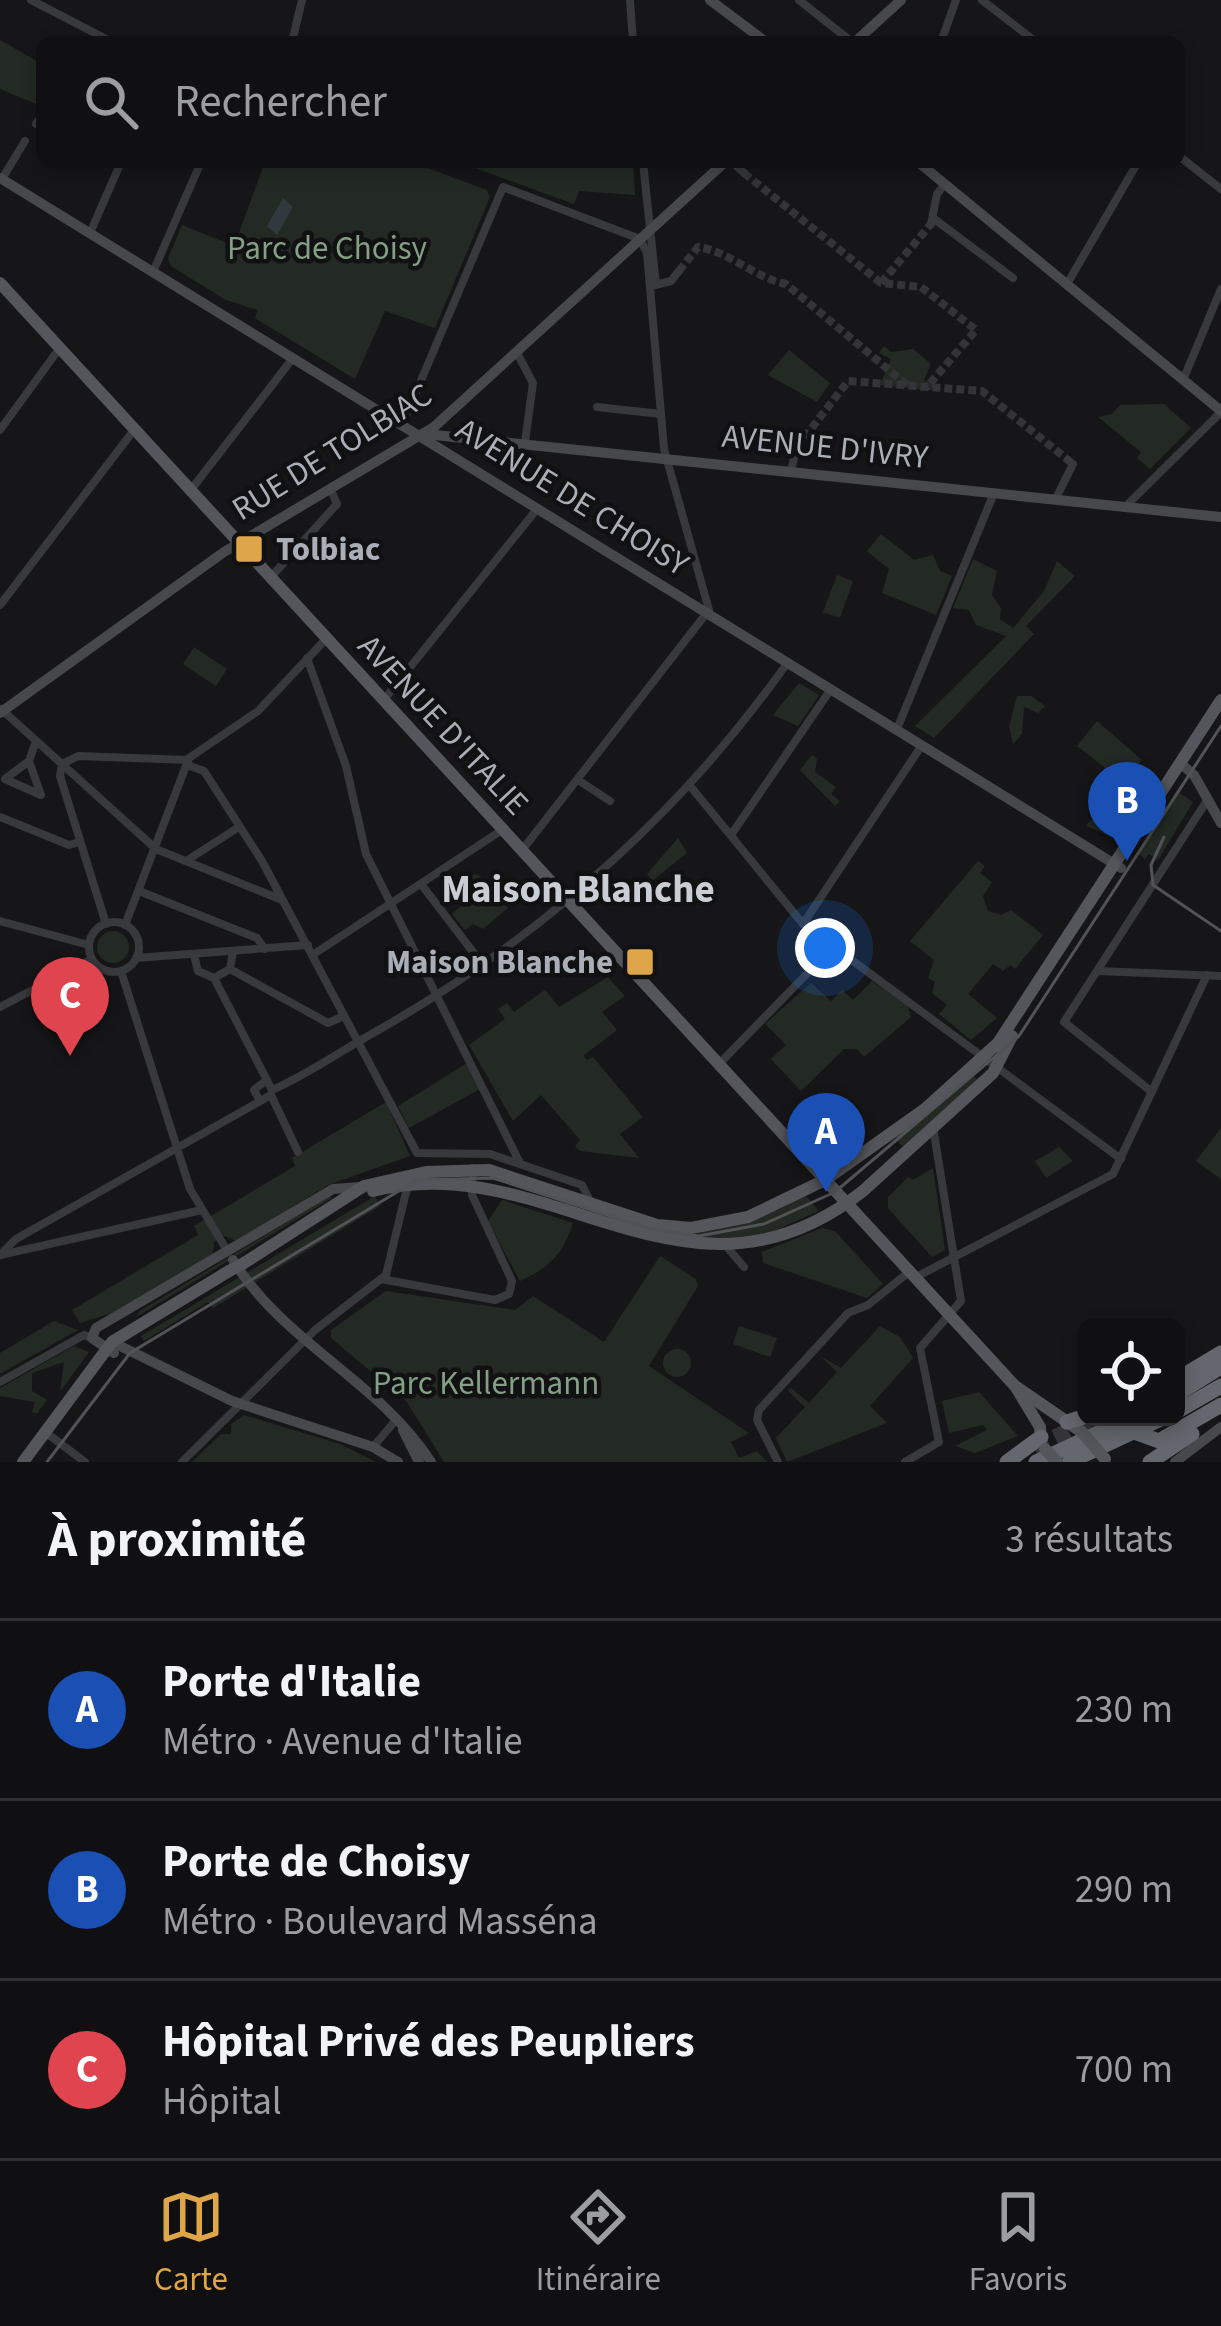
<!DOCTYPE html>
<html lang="fr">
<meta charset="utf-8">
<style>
body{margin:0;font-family:"Source Sans 3",sans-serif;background:#19191b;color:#f1f3f6}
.controls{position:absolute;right:36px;bottom:36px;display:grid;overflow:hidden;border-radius:18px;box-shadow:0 6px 18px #0003}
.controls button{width:108px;height:108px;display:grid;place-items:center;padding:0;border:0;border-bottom:3px solid #303032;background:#101012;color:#f1f3f6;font:60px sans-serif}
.you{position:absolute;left:825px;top:948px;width:42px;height:42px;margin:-30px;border:9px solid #fff;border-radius:50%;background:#1a73e8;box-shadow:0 0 0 18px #1a73e833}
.badge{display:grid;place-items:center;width:78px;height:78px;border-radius:50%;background:#dea648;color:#fff;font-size:39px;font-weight:700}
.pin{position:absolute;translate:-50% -99px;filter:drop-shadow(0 3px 6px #0008)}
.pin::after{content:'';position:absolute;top:63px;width:42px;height:36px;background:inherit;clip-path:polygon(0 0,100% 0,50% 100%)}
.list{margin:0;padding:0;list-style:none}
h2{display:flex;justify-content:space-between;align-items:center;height:156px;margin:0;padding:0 48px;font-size:51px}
h2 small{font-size:39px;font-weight:400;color:#9c9d9f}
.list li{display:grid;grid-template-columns:78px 1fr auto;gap:36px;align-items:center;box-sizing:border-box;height:180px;padding:0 48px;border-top:3px solid #303032}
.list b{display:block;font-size:45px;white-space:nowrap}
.list p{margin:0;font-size:39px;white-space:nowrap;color:#9c9d9f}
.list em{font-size:39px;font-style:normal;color:#9c9d9f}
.icon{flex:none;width:66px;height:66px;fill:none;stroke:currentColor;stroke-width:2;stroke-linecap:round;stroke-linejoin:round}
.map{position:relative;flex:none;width:1221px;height:1462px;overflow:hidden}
.search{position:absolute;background:#101012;box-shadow:0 6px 18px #0003;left:36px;right:36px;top:36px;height:132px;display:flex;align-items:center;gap:30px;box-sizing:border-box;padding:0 42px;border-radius:18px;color:#9c9d9f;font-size:45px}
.sheet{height:696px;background:#101012}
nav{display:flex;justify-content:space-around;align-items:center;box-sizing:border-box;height:168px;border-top:3px solid #303032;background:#101012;font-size:33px;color:#9c9d9f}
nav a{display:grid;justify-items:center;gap:6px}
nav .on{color:#dea648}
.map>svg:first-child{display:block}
.green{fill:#232a23}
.water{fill:#31393f}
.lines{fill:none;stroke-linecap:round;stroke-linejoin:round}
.street-tunnel{stroke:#343438;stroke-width:8;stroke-dasharray:8 4;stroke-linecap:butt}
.highway-tunnel{stroke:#343438;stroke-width:15;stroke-dasharray:15 8;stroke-linecap:butt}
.street{stroke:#38393c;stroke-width:8}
.secondary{stroke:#46484c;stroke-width:10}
.primary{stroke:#54565b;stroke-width:12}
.highway{stroke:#64676d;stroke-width:15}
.tram{stroke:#515357;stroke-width:3}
.primary-bridge{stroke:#54565b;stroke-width:12}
.highway-bridge{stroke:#64676d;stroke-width:15}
.poi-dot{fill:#dea648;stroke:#111113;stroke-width:4.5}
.labels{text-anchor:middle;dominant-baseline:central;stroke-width:9;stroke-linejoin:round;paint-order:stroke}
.park-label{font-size:33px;fill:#839f84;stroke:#111113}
.street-label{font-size:33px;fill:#aaaeb6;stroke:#111113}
.poi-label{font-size:33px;font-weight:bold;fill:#aaaeb6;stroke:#111113;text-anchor:start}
.quarter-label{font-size:39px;font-weight:bold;fill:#cacdd3;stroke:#111113}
</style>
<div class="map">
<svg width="1221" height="1462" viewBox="0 0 1221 1462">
<rect width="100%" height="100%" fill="#161618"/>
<g class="green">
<polygon points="0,40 42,64 42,94 36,104 0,89"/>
<polygon points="265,162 411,162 487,190 490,197 435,328 385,311 355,379 255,318 258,310 226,300 171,266 168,258 182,225 234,246"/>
<polygon points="459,162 633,162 635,195 579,191 574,204"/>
<polygon points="884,346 891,352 913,349 931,364 924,380 934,386 931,390 880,385 891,359 879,353"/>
<polygon points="789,350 830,383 817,402 768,375"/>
<polygon points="1164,404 1191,428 1150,469 1137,458 1141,452 1098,417 1112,414 1120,405"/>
<polygon points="881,534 914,560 933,555 940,571 952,576 936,615 882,593 889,569 867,551"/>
<polygon points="973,559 997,571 992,595 1001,608 1000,619 1013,628 1044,591 1057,561 1075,576 1026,626 1034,634 934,738 915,726 1006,636 976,625 969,610 953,608"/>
<polygon points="837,575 853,581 840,618 823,612"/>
<polygon points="194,647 227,669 216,686 183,664"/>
<polygon points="799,683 819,695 798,726 773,715"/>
<polygon points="1017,696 1031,696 1045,706 1038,713 1024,707 1022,734 1013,744 1009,726"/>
<polygon points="1097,721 1142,760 1131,773 1108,770 1077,746"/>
<polygon points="812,755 817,759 815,772 836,787 831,794 840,801 835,806 800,770"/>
<polygon points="1177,791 1193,802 1158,860 1149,854 1145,859 1137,853"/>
<polygon points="1102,807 1128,822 1117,839 1086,826"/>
<polygon points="678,838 687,853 652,881 647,874"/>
<polygon points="978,861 985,866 980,873 992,882 983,896 988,911 1001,915 1011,910 1043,935 1015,969 1010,965 1003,971 993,964 968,994 997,1018 971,1040 939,1014 947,1005 932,993 935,982 928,978 934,960 910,941"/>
<polygon points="476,874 492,884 489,887 508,908 483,929 473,924 465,930 452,914 461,906 444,889"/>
<circle cx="113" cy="947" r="16"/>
<polygon points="608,977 625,996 602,1012 617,1030 583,1056 587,1060 593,1057 643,1117 620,1134 639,1158 580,1151 575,1146 580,1140 541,1095 513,1121 469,1045 505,1019 498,1009 507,1003 514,1012 545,990 559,1007"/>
<polygon points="872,981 907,1005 911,1017 864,1057 857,1049 844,1049 801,1091 771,1059 786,1045 765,1024 811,983 831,1001 842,990 853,1000"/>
<polygon points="469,1062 480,1089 409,1128 398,1106"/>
<polygon points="972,1074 979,1082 904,1148 894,1137"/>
<polygon points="386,1102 410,1156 328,1185 237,1241 224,1236 214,1242 213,1255 112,1313 80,1323 72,1310 198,1235 194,1226 295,1166 292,1158"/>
<polygon points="1221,1128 1221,1179 1196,1161"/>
<polygon points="1059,1147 1073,1161 1046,1178 1035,1161"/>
<polygon points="933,1168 945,1250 932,1257 888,1208 888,1197 908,1177 913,1180"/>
<polygon points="330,1196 332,1198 136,1317 140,1311"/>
<polygon points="375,1196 380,1206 213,1308 208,1302 144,1341 141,1336"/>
<polygon points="806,1196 819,1211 769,1233 696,1243 697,1232 740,1224"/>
<path d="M 502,1200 L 573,1223 C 563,1254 550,1267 520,1281 L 488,1221 Z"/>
<polygon points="822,1228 835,1231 883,1284 867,1298 763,1263 762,1252"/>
<polygon points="660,1256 696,1279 698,1286 649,1366 749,1433 731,1442 739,1458 757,1451 767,1462 444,1462 407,1402 331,1338 331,1330 386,1291 515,1310 533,1296 604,1342"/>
<polygon points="54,1321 78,1330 0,1374 0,1353"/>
<polygon points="739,1326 777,1338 770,1357 733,1344"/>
<polygon points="880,1326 900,1337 913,1358 870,1406 887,1423 787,1462 776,1438 805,1407 788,1391 791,1388 809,1403 837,1372 820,1356 841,1368"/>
<polygon points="74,1346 89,1352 60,1392 64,1362 32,1373 32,1391 47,1400 37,1413 32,1412 35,1402 0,1396 0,1388"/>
<circle cx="677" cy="1363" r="14"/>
<polygon points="979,1392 1018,1436 975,1453 955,1446 987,1430 983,1425 949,1433 942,1401"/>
<polygon points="244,1415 340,1444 376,1462 192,1462 221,1434 231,1434 231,1424"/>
</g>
<polygon class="water" points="283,198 293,207 277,235 267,226"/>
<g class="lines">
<g class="street-tunnel">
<polyline points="744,173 881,283 921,287 976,330 926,388"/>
<path d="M 679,271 L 698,247 C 731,252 753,277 786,284 L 908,386"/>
<polyline points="881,283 931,224"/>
<polyline points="797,447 848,381 982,391 1068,460"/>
</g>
<polyline class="highway-tunnel" points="1034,1447 1096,1417"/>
<g class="street">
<polyline points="31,0 112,42"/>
<polyline points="630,0 633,42"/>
<polyline points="799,0 852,42"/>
<polyline points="982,0 1036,42"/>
<polyline points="292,42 302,0"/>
<polyline points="941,42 956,0"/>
<polyline points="36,124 42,115"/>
<polyline points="1179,156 1221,189"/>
<polyline points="643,162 656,285"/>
<polyline points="732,162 744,173"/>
<polyline points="2,179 25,141"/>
<polyline points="933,218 1013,278"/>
<polyline points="931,224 937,194 945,184"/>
<polyline points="90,233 121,162"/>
<polyline points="153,272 201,162"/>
<polyline points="1067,284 1138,162"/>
<polyline points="651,286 671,281 679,271"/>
<polyline points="517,353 533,383 525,442"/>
<polyline points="1183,380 1221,289"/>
<polyline points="597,407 661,414"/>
<polyline points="403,423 503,187 640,239 647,253 664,449 709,610 523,849"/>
<polyline points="0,430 59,349"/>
<polyline points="791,470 797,447"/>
<polyline points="190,491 293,358"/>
<polyline points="1056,498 1073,464 1068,460"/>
<polyline points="1126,506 1221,412"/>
<polyline points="271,577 337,504 331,490"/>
<polyline points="0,605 134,430"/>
<polyline points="307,658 346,766 366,854 520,1163"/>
<polyline points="383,701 537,509"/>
<polyline points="1,709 156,849 282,900"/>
<polyline points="897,729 994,493"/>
<polyline points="29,761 41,795 5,779 29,761 36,741"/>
<polyline points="62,764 60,776 106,924"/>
<polyline points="62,764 78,756 188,760"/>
<polyline points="190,766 204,771 262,861 417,1153 490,1154 582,1185 591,1203"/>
<polyline points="578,780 610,801"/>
<polyline points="691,787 803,924 1121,1159"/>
<polyline points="0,817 69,845 80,842"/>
<polyline points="731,835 831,689"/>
<polyline points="186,861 239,827"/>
<polyline points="421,884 483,965"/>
<polyline points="139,891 257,938 265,949"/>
<polyline points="0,921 89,945"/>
<circle cx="114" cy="947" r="25"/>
<polyline points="803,924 922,745"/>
<polyline points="125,925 189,758 258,711 326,639"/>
<polyline points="314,954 502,830"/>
<polyline points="194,955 198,971 214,978"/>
<polyline points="136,958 308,945"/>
<polyline points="230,969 328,1023 344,1016"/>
<polyline points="121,971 190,1189 228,1252"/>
<polyline points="1098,971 1221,976"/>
<polyline points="214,978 272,1090"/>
<polyline points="214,978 230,969 233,952"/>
<polyline points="0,1007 92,959"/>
<polyline points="719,1064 834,946"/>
<path d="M 272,1090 C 305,1076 336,1054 368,1036 C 536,942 676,820 788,662"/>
<polyline points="1152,1092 1064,1022 1208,799"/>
<polyline points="271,1095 298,1152"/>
<polyline points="259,1099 254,1090 264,1082"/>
<polyline points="726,1246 744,1267"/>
<polyline points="0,1255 16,1239 271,1095"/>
<polyline points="0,1255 202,1210"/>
<polyline points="916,1277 1113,1174 1207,975"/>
<polyline points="381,1279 495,1300 509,1294 512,1281 472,1195 473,1168"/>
<polyline points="0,1382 84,1335 92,1338"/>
<polyline points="45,1432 85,1462"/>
<polyline points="373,1447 396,1420"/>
<polyline points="182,1462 315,1330 386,1275 408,1184"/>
<polyline points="778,1462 757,1420 759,1410 848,1313 868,1305 909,1272"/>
<polyline points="905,1462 939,1442 920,1348 961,1301 933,1127"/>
</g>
<g class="secondary">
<polyline points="710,0 766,42"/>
<polyline points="855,42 901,0"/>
<polyline points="918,162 1221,411"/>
<polyline points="0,178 1121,868"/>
<polyline points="425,434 1221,517"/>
<polyline points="0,713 224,552 434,427 725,162"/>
<polyline points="1180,763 1194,775 1221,823"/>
<path d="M 233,1260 C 283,1342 379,1381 431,1462"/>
<polyline points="112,1342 232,1401 373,1447 398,1462"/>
<polyline points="114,1353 92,1338 96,1328 333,1189 360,1187"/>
<polyline points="403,1430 419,1462"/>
<polyline points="1175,1462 1221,1427"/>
</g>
<g class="primary">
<polyline points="0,283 1015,1386 1082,1432"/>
<path d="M 373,1191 C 550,1146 687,1330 863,1191 L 993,1073 L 1012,1036"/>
<polyline points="244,1263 364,1186 426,1172 489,1170 657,1225 691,1228 748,1217 825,1180 925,1109 998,1043 1221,700"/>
<polyline points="1017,1389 1040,1427 1041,1440"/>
<polyline points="23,1462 112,1342 229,1271"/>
</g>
<g class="highway">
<polyline points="1176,1380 1221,1353"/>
<polyline points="1176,1395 1221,1367"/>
<polyline points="1176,1412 1221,1386"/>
<polyline points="1067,1422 1086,1416"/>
<polyline points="1134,1432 1159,1441 1221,1405"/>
<polyline points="1007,1462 1041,1437"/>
<polyline points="1036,1462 1132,1417"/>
<polyline points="1069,1462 1165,1417"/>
<polyline points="1150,1462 1192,1434"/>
</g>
<g class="tram">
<polyline points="1164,837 1151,865 1153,885 1221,931"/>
<polyline points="47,1462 130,1353 417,1180 493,1178 650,1229 699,1236 764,1224 835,1192 1019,1036 1221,726"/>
</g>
<g class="primary-bridge">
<polyline points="229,1271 244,1263"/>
<polyline points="1082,1432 1105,1459"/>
<polyline points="1045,1449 1057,1462"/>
</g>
<polyline class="highway-bridge" points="1104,1417 1134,1432"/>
</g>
<g class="poi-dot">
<rect x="234" y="534" width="30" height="30" rx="6"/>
<rect x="625" y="947" width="30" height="30" rx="6"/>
</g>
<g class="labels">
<g class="park-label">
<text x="327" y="248">Parc de Choisy</text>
<text x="486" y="1383">Parc Kellermann</text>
</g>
<g class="street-label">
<text transform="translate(825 447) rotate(6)">AVENUE D'IVRY</text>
<text transform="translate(332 452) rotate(-32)">RUE DE TOLBIAC</text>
<text transform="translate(572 497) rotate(32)">AVENUE DE CHOISY</text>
<text transform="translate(443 725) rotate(47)">AVENUE D'ITALIE</text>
</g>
<g class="poi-label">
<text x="276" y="549">Tolbiac</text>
<text x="613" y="962" text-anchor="end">Maison Blanche</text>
</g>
<g class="quarter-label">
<text x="578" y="890">Maison-Blanche</text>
</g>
</g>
</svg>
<div class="controls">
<button><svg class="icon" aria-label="locate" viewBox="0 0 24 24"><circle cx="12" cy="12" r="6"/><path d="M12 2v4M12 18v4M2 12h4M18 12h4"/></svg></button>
</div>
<div class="you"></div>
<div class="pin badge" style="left:826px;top:1192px;background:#1a4fb4">A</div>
<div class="pin badge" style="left:1127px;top:861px;background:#1a4fb4">B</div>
<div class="pin badge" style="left:70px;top:1056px;background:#e0444e">C</div>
<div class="search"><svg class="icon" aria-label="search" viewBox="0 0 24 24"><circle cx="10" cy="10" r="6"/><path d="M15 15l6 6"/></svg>Rechercher</div>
</div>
<section class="sheet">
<h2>À proximité<small>3 résultats</small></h2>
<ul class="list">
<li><span class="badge" style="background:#1a4fb4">A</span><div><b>Porte d'Italie</b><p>Métro · Avenue d'Italie</p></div><em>230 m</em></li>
<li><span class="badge" style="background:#1a4fb4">B</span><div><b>Porte de Choisy</b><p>Métro · Boulevard Masséna</p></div><em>290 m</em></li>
<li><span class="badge" style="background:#e0444e">C</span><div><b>Hôpital Privé des Peupliers</b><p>Hôpital</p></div><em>700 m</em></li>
</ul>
</section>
<nav>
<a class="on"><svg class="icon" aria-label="map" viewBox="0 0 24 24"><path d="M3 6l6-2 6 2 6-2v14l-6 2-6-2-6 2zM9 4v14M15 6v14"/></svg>Carte</a>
<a><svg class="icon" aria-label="directions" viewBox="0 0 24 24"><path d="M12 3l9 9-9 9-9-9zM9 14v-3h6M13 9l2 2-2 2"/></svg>Itinéraire</a>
<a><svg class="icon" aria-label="saved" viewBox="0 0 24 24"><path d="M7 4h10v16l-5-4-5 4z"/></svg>Favoris</a>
</nav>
